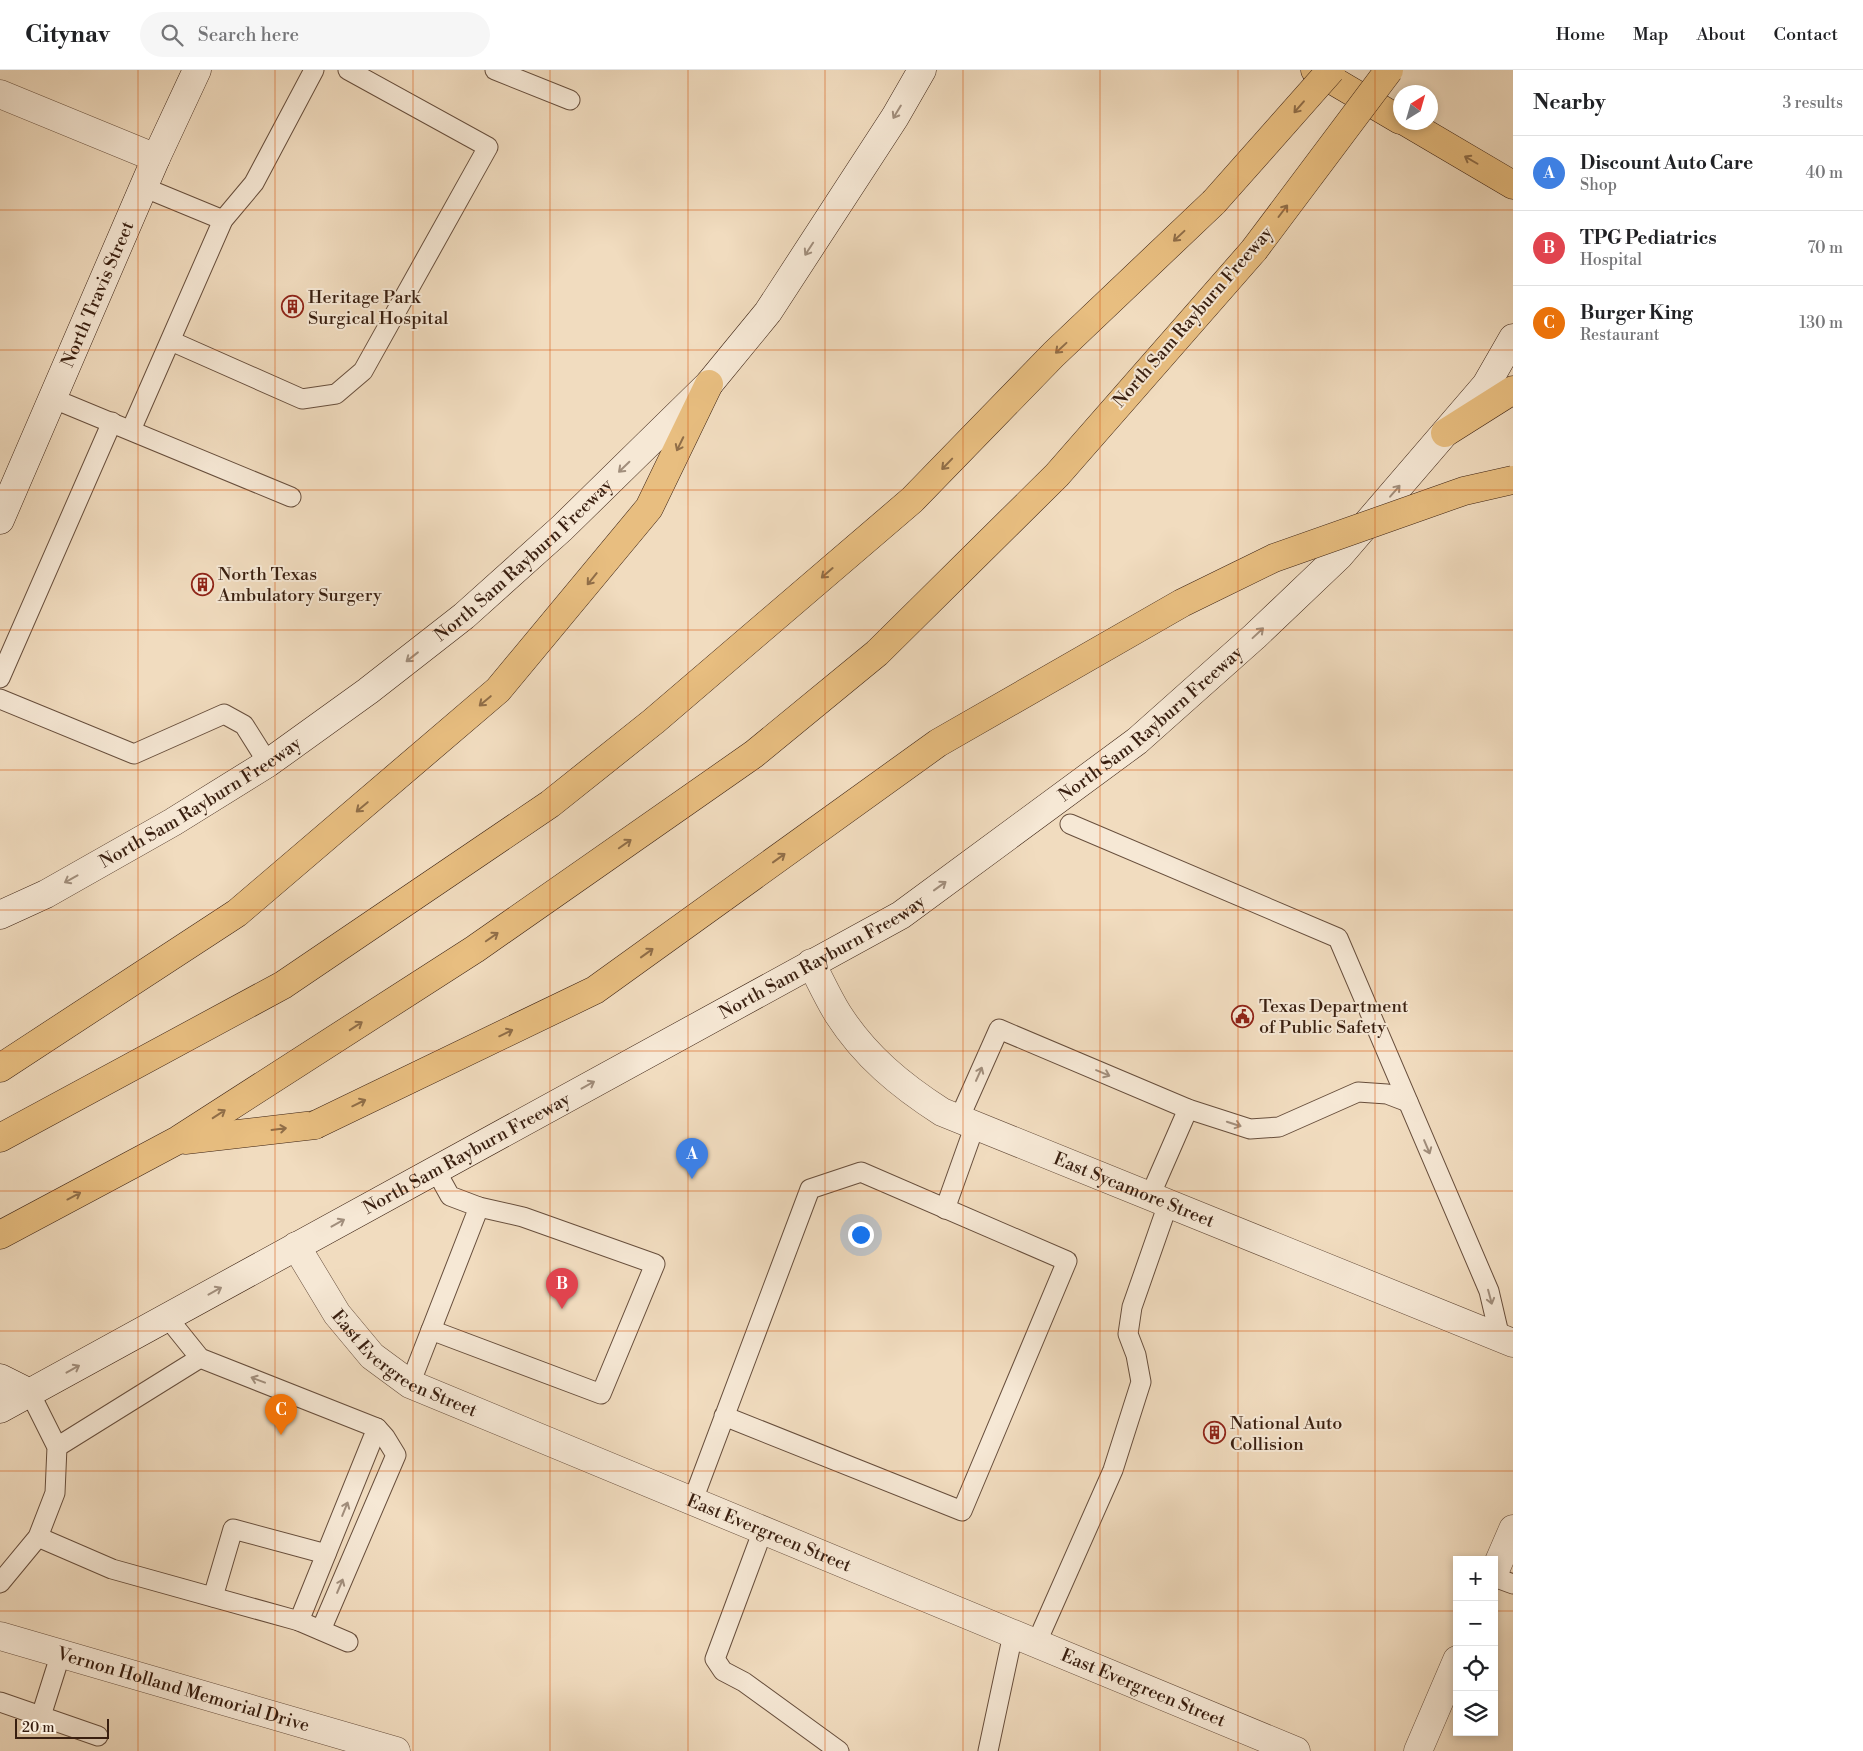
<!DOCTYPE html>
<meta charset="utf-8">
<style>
body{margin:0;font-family:"Libre Bodoni",serif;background:#f6f6f6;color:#202124}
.controls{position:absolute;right:15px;bottom:15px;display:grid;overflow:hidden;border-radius:0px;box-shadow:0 2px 8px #0003}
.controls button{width:45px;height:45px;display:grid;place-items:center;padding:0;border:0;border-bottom:1px solid #e0e0e0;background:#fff;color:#202124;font:25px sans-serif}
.compass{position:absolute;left:1393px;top:15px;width:45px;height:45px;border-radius:50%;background:#fff;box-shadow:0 2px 8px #0003;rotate:37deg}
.scale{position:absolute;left:15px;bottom:12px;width:94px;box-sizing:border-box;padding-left:5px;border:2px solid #391f10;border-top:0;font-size:14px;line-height:18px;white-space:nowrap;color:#391f10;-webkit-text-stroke:4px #f6e8d5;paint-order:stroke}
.you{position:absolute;left:860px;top:1164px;width:18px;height:18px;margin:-12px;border:4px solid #fff;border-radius:50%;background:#1a73e8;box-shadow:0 0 0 8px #1a73e833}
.badge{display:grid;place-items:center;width:32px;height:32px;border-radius:50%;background:#1a73e8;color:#fff;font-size:16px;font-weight:700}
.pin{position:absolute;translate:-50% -41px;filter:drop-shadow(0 1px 2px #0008)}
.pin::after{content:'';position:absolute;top:26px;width:18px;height:15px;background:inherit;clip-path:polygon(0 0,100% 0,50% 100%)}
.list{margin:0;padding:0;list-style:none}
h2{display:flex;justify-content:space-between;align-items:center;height:65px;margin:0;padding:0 20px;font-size:21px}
h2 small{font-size:16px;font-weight:400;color:#757577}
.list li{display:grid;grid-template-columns:32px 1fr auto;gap:15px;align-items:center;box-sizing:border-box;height:75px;padding:0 20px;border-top:1px solid #e0e0e0}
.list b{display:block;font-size:19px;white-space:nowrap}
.list p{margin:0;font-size:16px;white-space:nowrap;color:#757577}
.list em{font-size:16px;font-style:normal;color:#757577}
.icon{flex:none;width:28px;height:28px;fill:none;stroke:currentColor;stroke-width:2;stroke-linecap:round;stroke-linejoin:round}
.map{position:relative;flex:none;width:1513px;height:1681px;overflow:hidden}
header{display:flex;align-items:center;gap:30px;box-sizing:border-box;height:70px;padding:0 25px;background:#fff;border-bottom:1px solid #e0e0e0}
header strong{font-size:24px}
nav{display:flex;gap:28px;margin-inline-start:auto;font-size:18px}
.search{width:350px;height:45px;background:#f6f6f6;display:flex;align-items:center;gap:12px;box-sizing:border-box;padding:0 18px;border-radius:28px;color:#757577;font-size:19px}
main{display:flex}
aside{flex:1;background:#fff}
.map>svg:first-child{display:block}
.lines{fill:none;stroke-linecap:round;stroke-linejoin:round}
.service-casing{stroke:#674e3c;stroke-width:21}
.minor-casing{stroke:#674e3c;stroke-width:29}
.secondary-casing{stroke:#391f10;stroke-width:29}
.primary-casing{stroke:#391f10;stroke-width:29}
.motorway-casing{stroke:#391f10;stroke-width:29}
.service{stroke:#f6e8d5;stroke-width:19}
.minor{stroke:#f6e8d5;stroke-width:28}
.secondary{stroke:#f6e8d5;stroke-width:28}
.primary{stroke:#e8be80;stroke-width:28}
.motorway{stroke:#e8be80;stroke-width:28}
.motorway-bridge-casing{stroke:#391f10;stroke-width:29;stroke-linecap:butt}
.motorway-bridge{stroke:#e8be80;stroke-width:28}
.oneway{stroke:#906e48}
.oneway2{stroke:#a18e7c}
.grid{fill:none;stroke:#d6530c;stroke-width:1;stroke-opacity:0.55}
.labels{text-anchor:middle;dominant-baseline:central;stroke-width:4;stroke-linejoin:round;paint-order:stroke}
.street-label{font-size:18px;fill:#391f10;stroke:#f6e8d5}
.poi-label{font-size:18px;fill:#391f10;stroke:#f6e8d5;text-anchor:start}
</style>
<header>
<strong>Citynav</strong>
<div class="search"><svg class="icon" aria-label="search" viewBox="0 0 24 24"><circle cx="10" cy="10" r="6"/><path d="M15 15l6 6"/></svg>Search here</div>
<nav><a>Home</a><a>Map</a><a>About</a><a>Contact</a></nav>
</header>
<main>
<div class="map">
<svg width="1513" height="1681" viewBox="0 0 1513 1681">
<rect width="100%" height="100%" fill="#f1dcbf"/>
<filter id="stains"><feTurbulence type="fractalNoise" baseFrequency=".004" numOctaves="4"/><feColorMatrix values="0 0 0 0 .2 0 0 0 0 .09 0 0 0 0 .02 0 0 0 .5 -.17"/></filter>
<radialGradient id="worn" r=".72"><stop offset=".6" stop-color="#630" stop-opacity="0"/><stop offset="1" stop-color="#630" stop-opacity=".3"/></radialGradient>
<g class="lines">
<defs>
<g id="service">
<polyline points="495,0 570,30"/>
<polyline points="143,117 223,150"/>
<polyline points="171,271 302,329 336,324 363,301 488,77 348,0"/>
<polyline points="54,329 291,427"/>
<polyline points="131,360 223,150 254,113 314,0"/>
<polyline points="0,608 112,352"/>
<polyline points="0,629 134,684 224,644 244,655 268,693"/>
<polyline points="1070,754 1338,868 1489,1221 1500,1268"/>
<polyline points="959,1049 999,959 1188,1039 1250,1059 1279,1057 1358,1022 1387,1024 1408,1032"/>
<polyline points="1150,1126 1188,1039"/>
<polyline points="945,1139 975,1055"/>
<polyline points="167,1247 200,1288 377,1358 299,1551 348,1572"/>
<polyline points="431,1260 601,1324 655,1194 523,1147 479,1137"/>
<polyline points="410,1314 479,1137 450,1126 435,1099"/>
<polyline points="57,1377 200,1288"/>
<polyline points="693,1430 810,1119 861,1102 1067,1191 962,1441 724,1346"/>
<polyline points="763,1460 715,1589 723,1601 744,1612 839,1681"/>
<polyline points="38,1467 112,1499 299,1551"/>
<polyline points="1494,1507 1513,1514"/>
<polyline points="0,1513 38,1467 55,1423 57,1377 30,1323"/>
<polyline points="213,1527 233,1459 326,1484"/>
<polyline points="321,1560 396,1385 385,1367 377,1358"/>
<polyline points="1036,1574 1113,1400 1141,1312 1136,1285 1128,1264 1132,1237 1168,1134"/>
<polyline points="0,1632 98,1666"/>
<polyline points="41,1646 61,1583"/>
<polyline points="988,1681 1013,1564"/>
</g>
<g id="minor">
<polyline points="0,24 156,88"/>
<path id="s1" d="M 811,893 C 820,910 828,928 838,944 C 865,986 900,1015 942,1042 L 1513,1273"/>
<path id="s2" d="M 296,1176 L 337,1244 L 372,1286 L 410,1314 L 1296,1681"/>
<polyline points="1494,1503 1513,1459"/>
<path id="s3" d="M 0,1566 L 396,1681"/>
<polyline points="1418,1681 1457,1590"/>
</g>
<g id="secondary">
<path id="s4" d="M 0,450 L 156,88 L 197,0"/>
<path id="s5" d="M 0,845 L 46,824 L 173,752 L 268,693 L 368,621 L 464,546 L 562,458 L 709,314 L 768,242 L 895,47 L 922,0"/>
<polyline points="0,1308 30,1323"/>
<path id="s6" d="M 0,1339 L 901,845 L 1137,671 L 1255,566 L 1339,486 L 1486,315 L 1513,268"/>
</g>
<g id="primary">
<polyline points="1315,0 1400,50"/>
<polyline points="1406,52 1513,115"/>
<polyline points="1445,363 1513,320"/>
</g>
<g id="motorway">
<polyline points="0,998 237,843 498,620 649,438 709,314"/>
<polyline points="0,1068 283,915 550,734 654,651 912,430 1054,284 1214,132"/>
<polyline points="185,1070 315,1055"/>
<polyline points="0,1165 178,1070 475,879 754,684 877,583 1057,405 1254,180"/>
</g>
</defs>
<use href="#service" class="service-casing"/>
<use href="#minor" class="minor-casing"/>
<use href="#secondary" class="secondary-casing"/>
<use href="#primary" class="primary-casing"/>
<use href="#motorway" class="motorway-casing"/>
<use href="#service" class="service"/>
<use href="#minor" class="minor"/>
<use href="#secondary" class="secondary"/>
<use href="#primary" class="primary"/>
<use href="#motorway" class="motorway"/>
<defs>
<g id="motorway-bridge">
<polyline points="1214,132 1331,0"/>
<polyline points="1254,180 1389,0"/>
<polyline points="315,1055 595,920 938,673 1182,533 1274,488 1464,421 1513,410"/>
</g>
</defs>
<use href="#motorway-bridge" class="motorway-bridge-casing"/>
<use href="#motorway-bridge" class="motorway-bridge"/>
</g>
<defs><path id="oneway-shaft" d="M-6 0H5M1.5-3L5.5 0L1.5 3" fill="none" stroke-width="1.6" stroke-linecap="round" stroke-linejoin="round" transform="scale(1.25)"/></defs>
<g class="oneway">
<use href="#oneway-shaft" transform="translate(1299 37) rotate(131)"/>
<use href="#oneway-shaft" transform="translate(1471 90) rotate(-150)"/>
<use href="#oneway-shaft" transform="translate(1283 141) rotate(-53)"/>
<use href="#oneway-shaft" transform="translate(1179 166) rotate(137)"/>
<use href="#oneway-shaft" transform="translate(1061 278) rotate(137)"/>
<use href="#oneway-shaft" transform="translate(680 374) rotate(116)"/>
<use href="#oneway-shaft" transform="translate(947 394) rotate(134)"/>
<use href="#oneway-shaft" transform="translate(827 503) rotate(139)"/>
<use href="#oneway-shaft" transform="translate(592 509) rotate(129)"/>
<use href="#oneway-shaft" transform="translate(485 631) rotate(140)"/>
<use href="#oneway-shaft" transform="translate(362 737) rotate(140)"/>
<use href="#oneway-shaft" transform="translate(625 774) rotate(-35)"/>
<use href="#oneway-shaft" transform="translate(779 788) rotate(-36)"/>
<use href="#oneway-shaft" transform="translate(492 867) rotate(-35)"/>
<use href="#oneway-shaft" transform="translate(647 883) rotate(-36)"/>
<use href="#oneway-shaft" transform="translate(356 956) rotate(-33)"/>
<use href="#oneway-shaft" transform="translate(506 963) rotate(-26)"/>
<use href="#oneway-shaft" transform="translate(359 1033) rotate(-26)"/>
<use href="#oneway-shaft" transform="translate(219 1044) rotate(-33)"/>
<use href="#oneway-shaft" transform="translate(279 1059) rotate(-7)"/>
<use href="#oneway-shaft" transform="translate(74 1126) rotate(-28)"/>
</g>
<g class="oneway2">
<use href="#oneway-shaft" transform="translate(897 42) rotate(121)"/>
<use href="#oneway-shaft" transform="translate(809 179) rotate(123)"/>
<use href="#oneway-shaft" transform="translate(624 397) rotate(136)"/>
<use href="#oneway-shaft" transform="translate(1395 421) rotate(-49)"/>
<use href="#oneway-shaft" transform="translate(1258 563) rotate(-43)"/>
<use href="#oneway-shaft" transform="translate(412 587) rotate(142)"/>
<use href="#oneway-shaft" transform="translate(71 809) rotate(151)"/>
<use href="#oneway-shaft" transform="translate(940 816) rotate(-36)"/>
<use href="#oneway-shaft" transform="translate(1103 1003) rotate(23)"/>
<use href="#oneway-shaft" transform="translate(979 1004) rotate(-66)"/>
<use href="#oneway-shaft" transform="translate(588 1015) rotate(-29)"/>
<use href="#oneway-shaft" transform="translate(1234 1054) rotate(18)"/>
<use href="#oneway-shaft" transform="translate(1427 1077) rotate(67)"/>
<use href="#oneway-shaft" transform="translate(338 1153) rotate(-29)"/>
<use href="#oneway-shaft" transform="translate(215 1221) rotate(-29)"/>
<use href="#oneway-shaft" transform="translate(1490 1227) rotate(75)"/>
<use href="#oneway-shaft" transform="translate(73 1299) rotate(-29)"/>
<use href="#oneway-shaft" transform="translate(258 1310) rotate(-159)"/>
<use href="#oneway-shaft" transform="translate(345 1439) rotate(-68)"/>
<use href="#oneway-shaft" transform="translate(340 1516) rotate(-67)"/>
</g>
<path class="grid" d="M 138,0 L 138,1681M 275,0 L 275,1681M 413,0 L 413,1681M 550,0 L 550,1681M 688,0 L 688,1681M 825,0 L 825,1681M 963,0 L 963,1681M 1100,0 L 1100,1681M 1238,0 L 1238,1681M 1375,0 L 1375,1681M 0,140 L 1513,140M 0,280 L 1513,280M 0,420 L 1513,420M 0,560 L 1513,560M 0,700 L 1513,700M 0,840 L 1513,840M 0,981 L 1513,981M 0,1121 L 1513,1121M 0,1261 L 1513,1261M 0,1401 L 1513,1401M 0,1541 L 1457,1541M 1494,1541 L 1513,1541"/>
<defs>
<symbol id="building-ring" viewBox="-11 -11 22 22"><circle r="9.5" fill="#f6e8d5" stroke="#8f2418" stroke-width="1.5"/><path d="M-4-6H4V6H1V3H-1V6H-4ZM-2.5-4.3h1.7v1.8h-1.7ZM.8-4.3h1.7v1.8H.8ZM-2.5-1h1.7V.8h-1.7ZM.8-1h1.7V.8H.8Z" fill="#8f2418"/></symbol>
<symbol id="civic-ring" viewBox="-11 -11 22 22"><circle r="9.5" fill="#f6e8d5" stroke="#8f2418" stroke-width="1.5"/><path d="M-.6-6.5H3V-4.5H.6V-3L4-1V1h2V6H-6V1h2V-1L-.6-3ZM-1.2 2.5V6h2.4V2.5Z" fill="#8f2418"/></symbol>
</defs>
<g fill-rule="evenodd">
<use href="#building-ring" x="280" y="224" width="25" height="25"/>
<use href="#building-ring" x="190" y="502" width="25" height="25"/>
<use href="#civic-ring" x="1230" y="934" width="25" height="25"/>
<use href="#building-ring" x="1202" y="1350" width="25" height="25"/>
</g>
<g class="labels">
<g class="street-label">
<text stroke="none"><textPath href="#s4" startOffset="246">North Travis Street</textPath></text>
<text transform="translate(1193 247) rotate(-49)">North Sam Rayburn Freeway</text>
<text stroke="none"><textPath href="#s5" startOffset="635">North Sam Rayburn Freeway</textPath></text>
<text stroke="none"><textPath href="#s6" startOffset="1342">North Sam Rayburn Freeway</textPath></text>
<text stroke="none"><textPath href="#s5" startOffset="230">North Sam Rayburn Freeway</textPath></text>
<text stroke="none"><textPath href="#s6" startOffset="938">North Sam Rayburn Freeway</textPath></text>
<text stroke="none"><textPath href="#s6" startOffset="532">North Sam Rayburn Freeway</textPath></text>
<text stroke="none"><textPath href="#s1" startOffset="409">East Sycamore Street</textPath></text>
<text stroke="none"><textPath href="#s2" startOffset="165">East Evergreen Street</textPath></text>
<text stroke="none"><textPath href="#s2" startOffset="570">East Evergreen Street</textPath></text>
<text stroke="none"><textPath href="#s2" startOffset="975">East Evergreen Street</textPath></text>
<text stroke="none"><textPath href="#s3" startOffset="191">Vernon Holland Memorial Drive</textPath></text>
</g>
<g class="poi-label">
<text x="308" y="227">Heritage Park<tspan x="308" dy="21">Surgical Hospital</tspan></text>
<text x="218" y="504">North Texas<tspan x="218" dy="21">Ambulatory Surgery</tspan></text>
<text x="1259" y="936">Texas Department<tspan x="1259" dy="21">of Public Safety</tspan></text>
<text x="1230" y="1353">National Auto<tspan x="1230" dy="21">Collision</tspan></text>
</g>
</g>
<rect width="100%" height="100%" filter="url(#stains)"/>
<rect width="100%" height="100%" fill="url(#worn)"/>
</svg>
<div class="controls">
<button>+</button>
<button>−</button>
<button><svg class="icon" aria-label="locate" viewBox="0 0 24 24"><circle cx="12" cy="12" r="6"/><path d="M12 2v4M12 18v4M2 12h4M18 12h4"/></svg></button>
<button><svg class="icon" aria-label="layers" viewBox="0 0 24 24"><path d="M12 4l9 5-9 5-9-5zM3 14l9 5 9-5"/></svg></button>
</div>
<svg class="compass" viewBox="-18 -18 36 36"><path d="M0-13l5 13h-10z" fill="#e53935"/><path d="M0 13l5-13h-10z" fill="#757577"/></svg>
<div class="scale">20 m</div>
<div class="you"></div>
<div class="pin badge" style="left:692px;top:1109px;background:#3f7fe0">A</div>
<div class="pin badge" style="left:562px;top:1239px;background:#e0444e">B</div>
<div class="pin badge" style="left:281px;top:1365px;background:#e8710a">C</div>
</div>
<aside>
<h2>Nearby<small>3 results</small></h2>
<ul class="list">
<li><span class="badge" style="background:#3f7fe0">A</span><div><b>Discount Auto Care</b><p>Shop</p></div><em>40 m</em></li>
<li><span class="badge" style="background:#e0444e">B</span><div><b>TPG Pediatrics</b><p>Hospital</p></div><em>70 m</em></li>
<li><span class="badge" style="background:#e8710a">C</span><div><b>Burger King</b><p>Restaurant</p></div><em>130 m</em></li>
</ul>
</aside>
</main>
